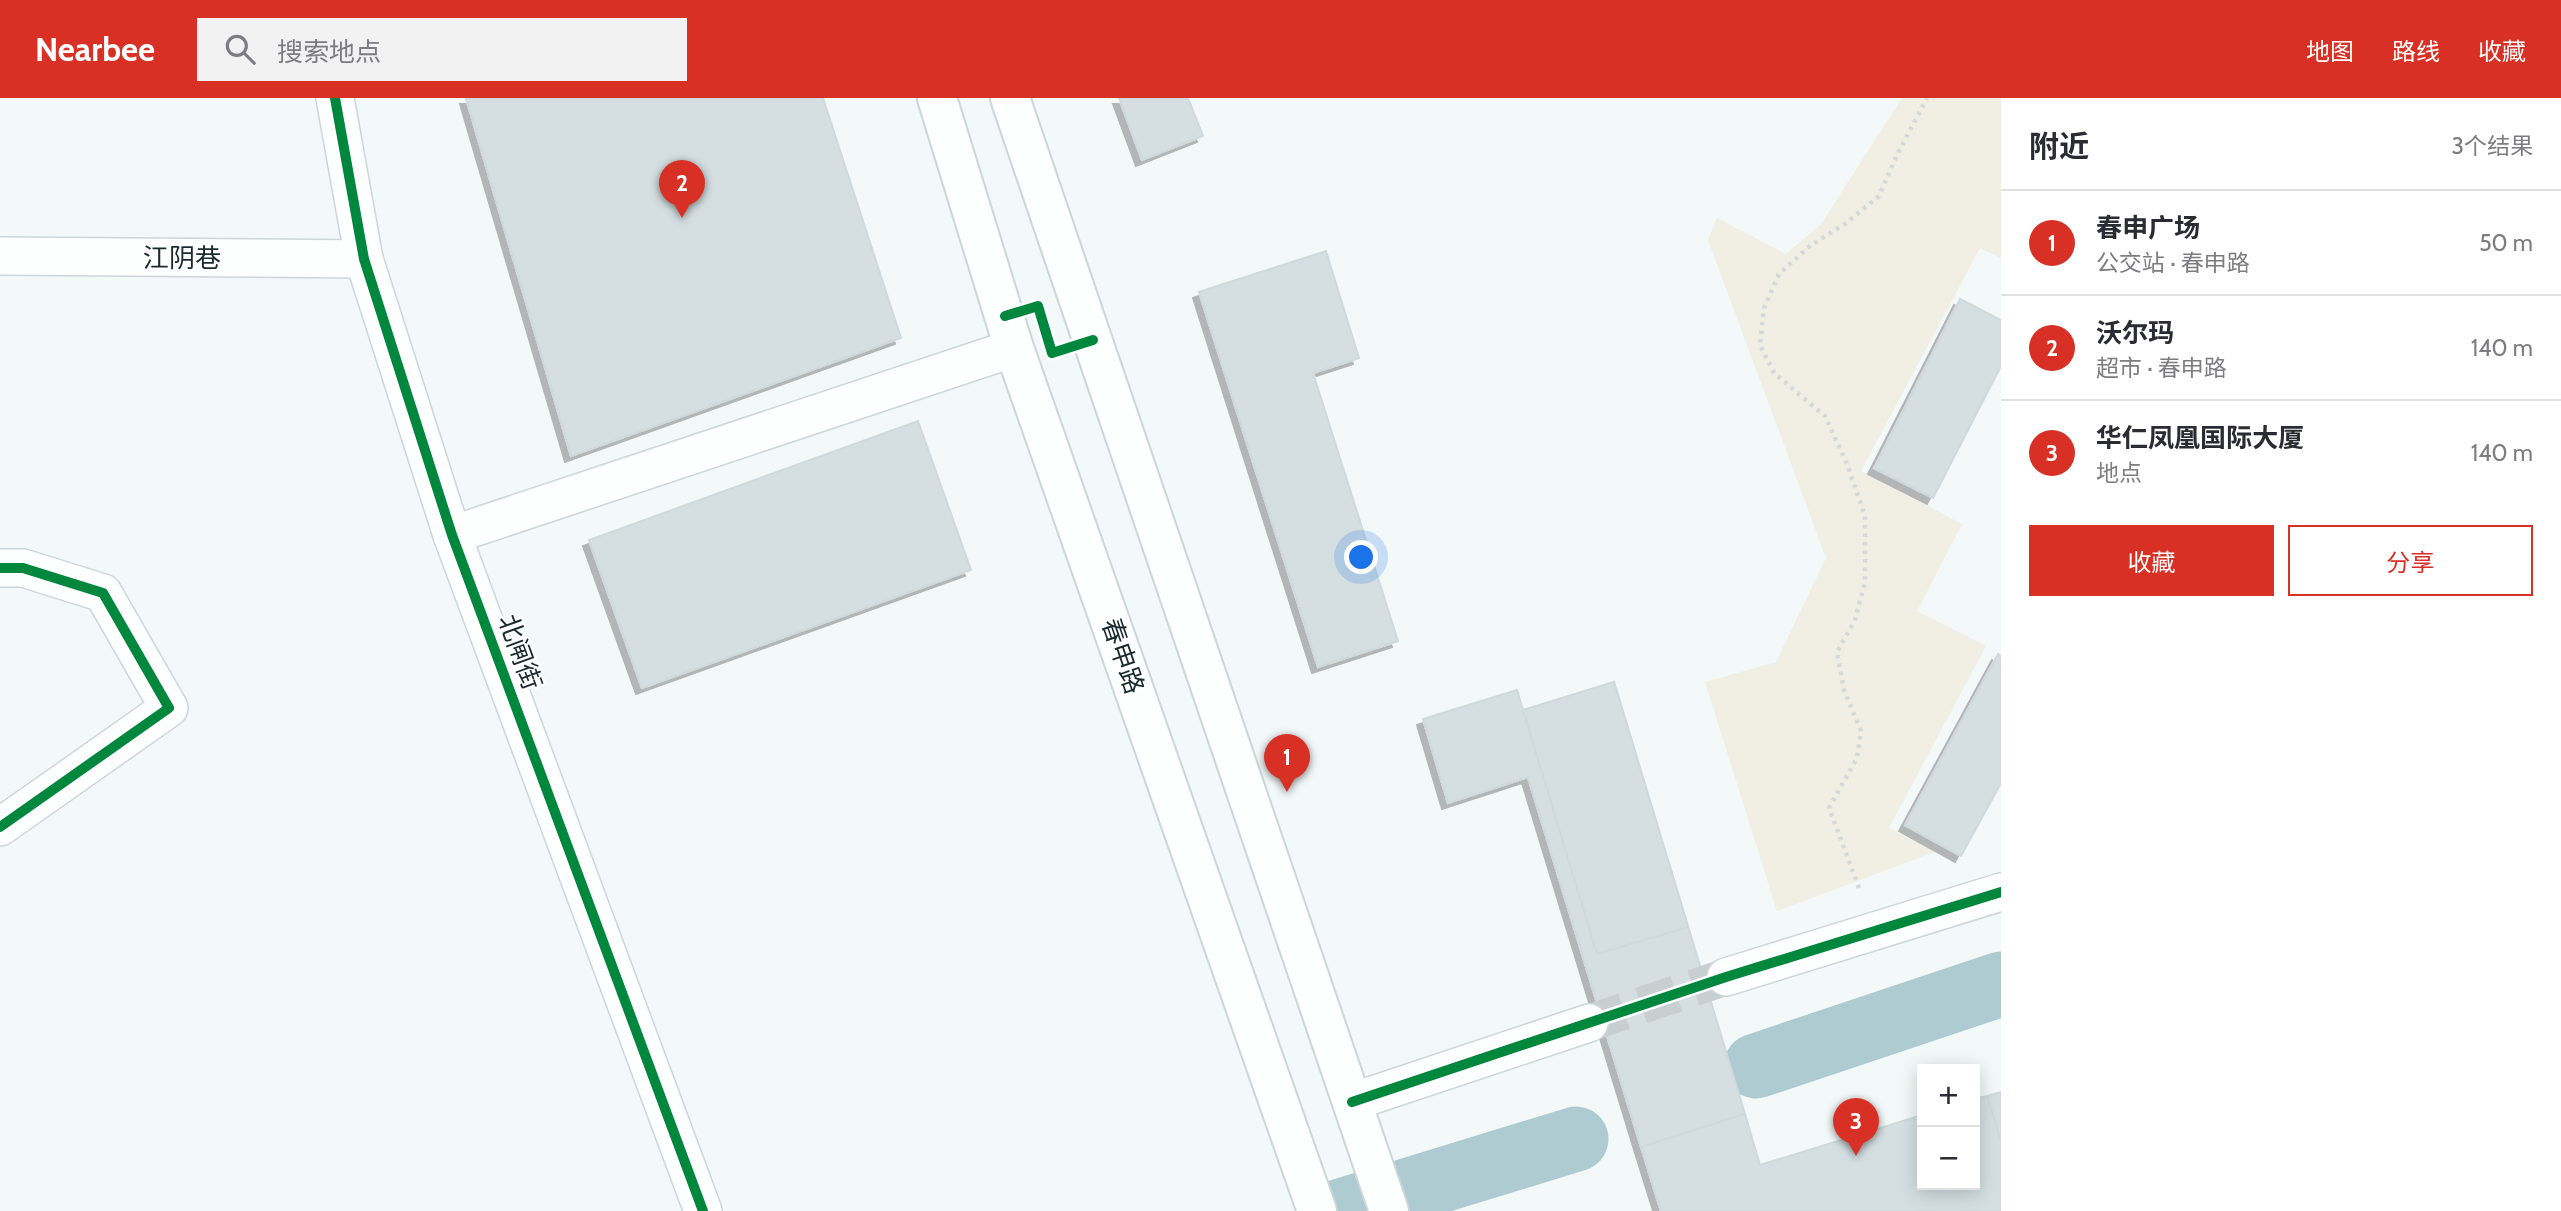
<!DOCTYPE html>
<html lang="zh">
<meta charset="utf-8">
<style>
body{margin:0;font-family:Cabin,"Noto Sans SC",sans-serif;background:#f2f2f3;color:#2b2b33}
.controls{position:absolute;right:21px;bottom:21px;display:grid;overflow:hidden;border-radius:0px;box-shadow:0 4px 18px #0003}
.controls button{width:63px;height:63px;display:grid;place-items:center;padding:0;border:0;border-bottom:2px solid #e1e1e2;background:#fff;color:#2b2b33;font:35px sans-serif}
.you{position:absolute;left:1362px;top:460px;width:24px;height:24px;margin:-18px;border:5px solid #fff;border-radius:50%;background:#1a73e8;box-shadow:0 0 0 10px #1a73e833}
.badge{display:grid;place-items:center;width:46px;height:46px;border-radius:50%;background:#d93025;color:#fff;font-size:23px;font-weight:700}
.pin{position:absolute;translate:-50% -58px;filter:drop-shadow(0 2px 4px #0008)}
.pin::after{content:'';position:absolute;top:37px;width:24px;height:21px;background:inherit;clip-path:polygon(0 0,100% 0,50% 100%)}
.list{margin:0;padding:0;list-style:none}
h2{display:flex;justify-content:space-between;align-items:center;height:91px;margin:0;padding:0 28px;font-size:30px}
h2 small{font-size:23px;font-weight:400;color:#7c7c81}
.list li{display:grid;grid-template-columns:46px 1fr auto;gap:21px;align-items:center;box-sizing:border-box;height:105px;padding:0 28px;border-top:2px solid #e1e1e2}
.list b{display:block;font-size:26px;white-space:nowrap}
.list p{margin:0;font-size:23px;white-space:nowrap;color:#7c7c81}
.list em{font-size:23px;font-style:normal;color:#7c7c81}
.actions{display:flex;gap:14px;padding:21px 28px}
.actions a{flex:1;padding:16px 0;border:2px solid #d93025;border-radius:0px;text-align:center;font-size:24px;color:#d93025}
.actions .main{background:#d93025;color:#fff}
.icon{flex:none;width:38px;height:38px;fill:none;stroke:currentColor;stroke-width:2;stroke-linecap:round;stroke-linejoin:round}
.map{position:relative;flex:none;width:2001px;height:1113px;overflow:hidden}
header{display:flex;align-items:center;gap:42px;box-sizing:border-box;height:98px;padding:0 35px;background:#d93025;color:#fff}
header strong{font-size:33px}
nav{display:flex;gap:38px;margin-inline-start:auto;font-size:24px}
.search{width:490px;height:63px;background:#f2f2f3;display:flex;align-items:center;gap:18px;box-sizing:border-box;padding:0 24px;border-radius:0px;color:#7c7c81;font-size:26px}
main{display:flex}
aside{flex:1;background:#fff}
.map>svg:first-child{display:block}
.green{fill:#f1efe4}
.lines{fill:none;stroke-linecap:round;stroke-linejoin:round}
.river{stroke:#aecbd2;stroke-width:65}
.building{fill:#d5dfe2;stroke:#cfdadc;stroke-width:2;filter:url(#shadow)}
.minor-tunnel{stroke:#c7cfd0;stroke-width:37;stroke-dasharray:37 18;stroke-linecap:butt}
.minor-casing{stroke:#ccd6d9;stroke-width:40}
.major-casing{stroke:#ccd6d9;stroke-width:42}
.path{stroke:#d6d9d9;stroke-width:4.5;stroke-dasharray:3.5 5;stroke-linecap:butt}
.minor{stroke:#fdfefe;stroke-width:37}
.major{stroke:#fdfefe;stroke-width:38}
.cycleway-casing{stroke:#fff;stroke-width:15}
.cycleway{stroke:#00873e;stroke-width:10}
.labels{text-anchor:middle;dominant-baseline:central;stroke-width:5;stroke-linejoin:round;paint-order:stroke}
.street-label{font-size:26px;fill:#192a2e;stroke:#fff}
</style>
<header>
<strong>Nearbee</strong>
<div class="search"><svg class="icon" aria-label="search" viewBox="0 0 24 24"><circle cx="10" cy="10" r="6"/><path d="M15 15l6 6"/></svg>搜索地点</div>
<nav><a>地图</a><a>路线</a><a>收藏</a></nav>
</header>
<main>
<div class="map">
<svg width="2001" height="1113" viewBox="0 0 2001 1113">
<defs>
<filter id="shadow"><feDropShadow dx="-6" dy="6" stdDeviation="0" flood-color="#0004"/></filter>
</defs>
<rect width="100%" height="100%" fill="#f3f8f9"/>
<polygon class="green" points="1902,0 2001,0 2001,160 1980,150 1861,373 1962,426 1917,513 1986,548 1889,730 1935,754 1777,813 1705,584 1776,564 1826,460 1708,142 1717,120 1786,156 1821,126"/>
<g class="lines">
<g class="river">
<polyline points="1756,968 2001,886"/>
<polyline points="1341,1113 1576,1041"/>
</g>
</g>
<g class="building">
<polygon points="466,0 823,0 901,240 571,358"/>
<polygon points="1119,0 1188,0 1203,38 1142,62"/>
<polygon points="1326,153 1359,260 1313,275 1398,543 1318,569 1199,194"/>
<polygon points="1960,201 2001,222 2001,268 1933,400 1874,370"/>
<polygon points="918,323 971,472 642,590 589,442"/>
<polygon points="1998,556 2001,558 2001,685 1961,758 1905,727"/>
<polygon points="1614,584 1745,1016 1641,1049 1528,679 1448,705 1423,621 1517,592 1523,612"/>
<polygon points="1614,584 1688,829 1597,856 1523,612"/>
<polygon points="2001,994 2001,1044 1987,998"/>
<polygon points="1987,998 2001,1044 2001,1113 1661,1113 1641,1049 1745,1016 1760,1067 1922,1017 1922,1087 1975,1087 1975,1001"/>
</g>
<g class="lines">
<polyline class="minor-tunnel" points="1589,925 1726,879"/>
<defs>
<g id="minor">
<polyline points="335,0 364,161 452,437 703,1113"/>
<polyline points="0,158 364,161"/>
<polyline points="452,437 1014,250"/>
<polyline points="0,470 23,470 103,495 169,610 0,729"/>
<polyline points="1726,879 2001,794"/>
<polyline points="1352,1004 1589,925"/>
</g>
<g id="major">
<polyline points="937,0 1014,250 1317,1113"/>
<polyline points="1010,0 1389,1113"/>
</g>
</defs>
<use href="#minor" class="minor-casing"/>
<use href="#major" class="major-casing"/>
<polyline class="path" points="1859,790 1829,710 1857,660 1861,633 1844,592 1837,554 1855,522 1865,484 1865,418 1847,366 1825,318 1774,275 1760,247 1764,210 1779,176 1811,147 1845,126 1879,98 1897,57 1927,0"/>
<use href="#minor" class="minor"/>
<use href="#major" class="major"/>
<defs>
<g id="cycleway">
<polyline points="335,0 364,161 452,437 703,1113"/>
<polyline points="1005,218 1038,208 1052,255 1093,242"/>
<polyline points="0,470 23,470 103,495 169,610 0,729"/>
<polyline points="1352,1004 1726,879 2001,794"/>
</g>
</defs>
<use href="#cycleway" class="cycleway-casing"/>
<use href="#cycleway" class="cycleway"/>
</g>
<g class="labels">
<g class="street-label">
<text x="182" y="160">江阴巷</text>
<text transform="translate(520 554) rotate(70)">北闸街</text>
<text transform="translate(1123 558) rotate(71)">春申路</text>
</g>
</g>
</svg>
<div class="controls">
<button>+</button>
<button>−</button>
</div>
<div class="you"></div>
<div class="pin badge" style="left:1287px;top:694px">1</div>
<div class="pin badge" style="left:682px;top:120px">2</div>
<div class="pin badge" style="left:1856px;top:1058px">3</div>
</div>
<aside>
<h2>附近<small>3个结果</small></h2>
<ul class="list">
<li><span class="badge">1</span><div><b>春申广场</b><p>公交站 · 春申路</p></div><em>50 m</em></li>
<li><span class="badge">2</span><div><b>沃尔玛</b><p>超市 · 春申路</p></div><em>140 m</em></li>
<li><span class="badge">3</span><div><b>华仁凤凰国际大厦</b><p>地点</p></div><em>140 m</em></li>
</ul>
<div class="actions"><a class="main">收藏</a><a>分享</a></div>
</aside>
</main>
